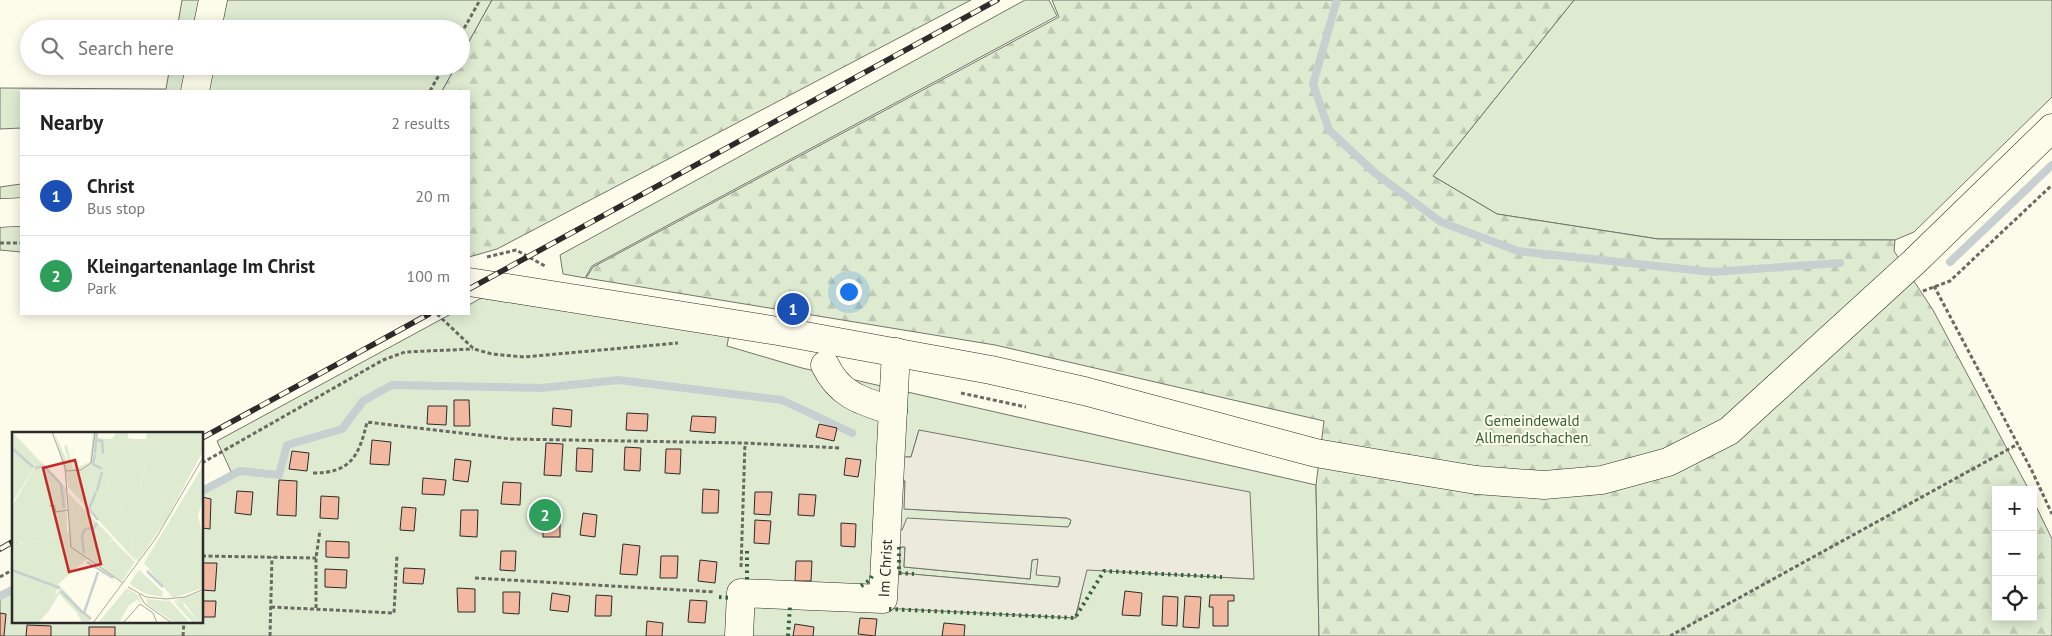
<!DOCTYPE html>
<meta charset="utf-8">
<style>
body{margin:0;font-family:"PT Sans",sans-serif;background:#f6f6f6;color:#222}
.controls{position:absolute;right:15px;bottom:15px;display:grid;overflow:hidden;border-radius:0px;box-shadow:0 2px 12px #0003}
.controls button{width:45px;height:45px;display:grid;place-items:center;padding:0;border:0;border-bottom:1px solid #e0e0e0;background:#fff;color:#222;font:25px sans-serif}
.you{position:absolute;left:848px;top:291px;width:18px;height:18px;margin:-12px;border:4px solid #fff;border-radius:50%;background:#1a73e8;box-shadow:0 0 0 8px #1a73e833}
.badge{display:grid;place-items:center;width:32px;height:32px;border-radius:50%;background:#c62828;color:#fff;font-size:16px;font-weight:700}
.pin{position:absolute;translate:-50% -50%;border:2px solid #fff;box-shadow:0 1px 5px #0006}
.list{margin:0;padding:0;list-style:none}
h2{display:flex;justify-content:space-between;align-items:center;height:65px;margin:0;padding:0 20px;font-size:21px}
h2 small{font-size:16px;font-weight:400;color:#767676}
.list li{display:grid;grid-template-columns:32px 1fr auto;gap:15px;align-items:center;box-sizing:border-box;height:80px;padding:0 20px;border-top:1px solid #e0e0e0}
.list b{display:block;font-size:19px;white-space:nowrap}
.list p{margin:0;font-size:16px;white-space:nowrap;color:#767676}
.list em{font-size:16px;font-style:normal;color:#767676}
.icon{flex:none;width:28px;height:28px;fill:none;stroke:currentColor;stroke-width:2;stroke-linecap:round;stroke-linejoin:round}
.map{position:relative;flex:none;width:2052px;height:636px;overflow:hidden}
.search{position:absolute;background:#fff;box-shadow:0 2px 12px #0003;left:20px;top:20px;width:450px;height:55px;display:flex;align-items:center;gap:12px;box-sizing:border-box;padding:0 18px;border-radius:28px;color:#767676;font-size:19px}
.panel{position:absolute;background:#fff;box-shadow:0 2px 12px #0003;left:20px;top:90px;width:450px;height:225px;border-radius:0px}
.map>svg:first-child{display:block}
.green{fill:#deebd1;stroke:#74746e;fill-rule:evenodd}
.forest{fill:url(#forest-firs);stroke:#74746e}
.parking{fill:#eceadb;stroke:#74746e;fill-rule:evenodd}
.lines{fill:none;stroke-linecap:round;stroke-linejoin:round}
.stream{stroke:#c7d0d0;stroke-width:8}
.building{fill:#f2b8a0;stroke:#2b2b2b}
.minor-casing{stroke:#2b2b2b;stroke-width:29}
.major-casing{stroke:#2b2b2b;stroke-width:29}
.path{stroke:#6a6964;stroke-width:3;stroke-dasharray:4 2.5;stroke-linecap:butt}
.minor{stroke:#fdfbea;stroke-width:28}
.major{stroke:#fdfbea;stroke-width:28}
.rail-casing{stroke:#2b2b2b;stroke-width:5.5}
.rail{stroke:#fdfbea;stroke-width:4;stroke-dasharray:11;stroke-linecap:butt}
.hedge{stroke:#34623c;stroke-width:4;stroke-dasharray:2.5 4;stroke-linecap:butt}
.labels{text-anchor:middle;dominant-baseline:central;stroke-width:4;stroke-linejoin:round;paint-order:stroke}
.park-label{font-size:15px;fill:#34623c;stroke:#fdfbea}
.street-label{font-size:15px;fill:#2b2b2b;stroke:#fdfbea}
.inset-river{fill:none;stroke:#c7d0d0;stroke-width:2.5}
.inset-road{fill:none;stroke:#a9a89e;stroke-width:1}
.view{fill:#c62828;fill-opacity:0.15;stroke:#c62828;stroke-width:2.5}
.inset-edge{fill:none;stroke:#2b2b2b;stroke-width:2.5}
</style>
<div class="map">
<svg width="2052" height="636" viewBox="0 0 2052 636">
<defs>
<pattern id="forest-firs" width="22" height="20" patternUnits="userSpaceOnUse" patternTransform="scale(1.25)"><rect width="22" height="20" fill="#deebd1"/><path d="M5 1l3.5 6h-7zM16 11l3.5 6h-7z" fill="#bfcab4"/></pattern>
</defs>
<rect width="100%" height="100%" fill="#fdfbea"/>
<g class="green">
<polygon points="182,0 492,0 461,56 461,29 177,29"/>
<polygon points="1025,0 1049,0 1057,16 592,266 585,278 563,274 560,255"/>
<polygon points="1574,0 2052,0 2052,97 1914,232 1895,240 1658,239 1497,214 1433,176"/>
<polygon points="170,66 456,66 442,91 21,91 21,128 0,129 0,88 166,89"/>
<polygon points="21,184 21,252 0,250 0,187"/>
<path d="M 481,298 L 729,335 L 727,346 L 802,368 L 1316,485 L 1319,636 L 0,636 L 0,599 L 14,592 L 14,622 L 202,622 L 203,493 L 233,476 L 217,441 L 451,314 L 469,314 L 469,305 ZM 919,430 L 1254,579 L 1086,569 L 1076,618 L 883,599 L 903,457 L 911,457 Z"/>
<polygon points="901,480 905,481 905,509 1067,518 1071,520 1069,527 899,530"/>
<polygon points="899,547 905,547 904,567 1030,579 1032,560 1038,559 1060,577 1058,587 899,573"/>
</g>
<g class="forest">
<polygon points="492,0 971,0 497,249 469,257 469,91 442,91 456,66 461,66 461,56"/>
<polygon points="1052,0 1574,0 1433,176 1497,214 1658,239 1895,240 1894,251 1933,310 2029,490 1996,490 1996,617 2033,617 2033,500 2052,539 2052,636 1319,636 1316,485 1324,421 995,345 586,278 593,267 1059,17"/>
</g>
<path class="parking" d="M 919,430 L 1250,492 L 1254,579 L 1087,570 L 1075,618 L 882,608 L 903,457 L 911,457 ZM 901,480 L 905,481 L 904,509 L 1067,518 L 1071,520 L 1070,524 L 1068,527 L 907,518 L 902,530 L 899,530 ZM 900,547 L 905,547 L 904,567 L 1030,579 L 1032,560 L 1038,559 L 1036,575 L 1060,577 L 1060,582 L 1058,587 L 900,573 Z"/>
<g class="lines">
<g class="stream">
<polyline points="1337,0 1313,84 1329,130 1375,173 1441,222 1518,251 1712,272 1840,263"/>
<polyline points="1950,262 2052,165"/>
<polyline points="202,491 240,471 279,475 287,445 342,429 363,401 392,385 542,388 618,380 782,400 852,433"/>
<polyline points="0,596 14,589"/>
</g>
</g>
<g class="building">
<polygon points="454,400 469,400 470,426 454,426"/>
<polygon points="428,406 447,406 446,425 427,424"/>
<polygon points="553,408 572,410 571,427 552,425"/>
<polygon points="627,413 648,414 647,431 626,430"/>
<polygon points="692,416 716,417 715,433 690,431"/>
<polygon points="819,424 837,428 834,441 816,437"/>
<polygon points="372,440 391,442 389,465 370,464"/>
<polygon points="546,443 563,444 561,476 544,475"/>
<polygon points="625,447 641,448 640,471 624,470"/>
<polygon points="577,448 593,449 592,472 576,471"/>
<polygon points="666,449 681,449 680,474 665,473"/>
<polygon points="292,451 309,453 307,471 289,469"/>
<polygon points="846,458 861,460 858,477 844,475"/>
<polygon points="455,459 471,461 468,482 453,480"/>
<polygon points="423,478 446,480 444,495 422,494"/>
<polygon points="279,480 297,481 296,516 277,515"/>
<polygon points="503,482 521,483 520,505 501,504"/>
<polygon points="703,489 719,490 718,513 702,513"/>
<polygon points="237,491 253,492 251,515 235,513"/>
<polygon points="755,492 772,492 770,515 754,514"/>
<polygon points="799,494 816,495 814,516 798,515"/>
<polygon points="321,496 339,497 338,519 320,518"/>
<polygon points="202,497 211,499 210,529 202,528"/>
<polygon points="402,507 416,508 414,531 400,530"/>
<polygon points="461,510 478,510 477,537 460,536"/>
<rect x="543" y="513" width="17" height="24"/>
<polygon points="583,513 597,515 595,537 580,535"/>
<polygon points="755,520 771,521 769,544 754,543"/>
<polygon points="841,523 856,524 855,547 841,546"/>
<polygon points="326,541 349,542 349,558 326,557"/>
<polygon points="623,544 640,546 637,575 620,574"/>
<polygon points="501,551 516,551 515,571 500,570"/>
<polygon points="661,556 678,556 677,578 660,578"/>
<polygon points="700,560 717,562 715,583 698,581"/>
<polygon points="796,561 812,561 811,581 795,581"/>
<polygon points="202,563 217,563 215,591 202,590"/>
<polygon points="404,568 425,569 423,584 403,583"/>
<polygon points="325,569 347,570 346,588 325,587"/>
<polygon points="457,588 475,589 475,612 458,612"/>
<polygon points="1125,591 1142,593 1140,616 1122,615"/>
<polygon points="503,592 520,592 519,614 503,613"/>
<polygon points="552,593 570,596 568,612 550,610"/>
<polygon points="596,595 612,596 611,616 595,616"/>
<polygon points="1210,595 1234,595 1234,601 1228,601 1228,626 1213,626 1213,607 1209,607"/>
<polygon points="1163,596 1178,597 1177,626 1162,625"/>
<polygon points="1185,596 1201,597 1199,628 1183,627"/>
<polygon points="690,600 707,601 705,623 688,622"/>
<polygon points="202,601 216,601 215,617 202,617"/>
<polygon points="0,613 6,614 4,636 0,636"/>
<polygon points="860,618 877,619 875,636 858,634"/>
<polygon points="647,621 663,623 662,636 646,636"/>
<polygon points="944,623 965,625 964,636 942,636"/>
<polygon points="795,624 814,627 813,636 793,636"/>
<polygon points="27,625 51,626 51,636 26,636"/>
<rect x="89" y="627" width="26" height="9"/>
</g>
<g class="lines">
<defs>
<g id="minor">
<polyline points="207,29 213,0"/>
<polyline points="195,91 200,66"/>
<path d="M 825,365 C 840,396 862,401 893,411"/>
<path id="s1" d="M 739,636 L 741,593 L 883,599 L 896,352"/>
</g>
<g id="major">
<polyline points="0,213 21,212"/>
<polyline points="469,282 778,331 991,370 1084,391 1316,453 1374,463 1476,480 1544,485 1602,480 1668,462 1729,431 1914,262 2052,128"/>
</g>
</defs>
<use href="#minor" class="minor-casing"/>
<use href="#major" class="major-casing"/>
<g class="path">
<polyline points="461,34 480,0"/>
<polyline points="430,91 444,66"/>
<polyline points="0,243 21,243"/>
<polyline points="487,257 516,250 545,266"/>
<polyline points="1934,286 2032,471 2052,514"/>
<polyline points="1923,291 1950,281 2052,185"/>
<polyline points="437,314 474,349 492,354 524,357 678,343"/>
<polyline points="961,393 1026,407"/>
<polyline points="202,463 383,360 405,352 473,349"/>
<path d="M 313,473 C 351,473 359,456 367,422 L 511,439 L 745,443 L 840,448"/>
<polyline points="202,556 316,558"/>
<polyline points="741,567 745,443"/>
<polyline points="0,577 14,569"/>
<polyline points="475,578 715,592"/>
<polyline points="271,607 394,613 397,555"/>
<polyline points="316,608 316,558 320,530"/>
<polyline points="183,636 184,622"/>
<polyline points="270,636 272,557"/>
<polyline points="1670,636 2018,444"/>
</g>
<use href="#minor" class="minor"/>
<use href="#major" class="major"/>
<defs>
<g id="rail">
<polyline points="469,289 997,0"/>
<polyline points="202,438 429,314"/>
<polyline points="0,549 14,541"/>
</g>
</defs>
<use href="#rail" class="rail-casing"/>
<use href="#rail" class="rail"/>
<g class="hedge">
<polyline points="899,547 899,573 914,574"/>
<polyline points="747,551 747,583"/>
<polyline points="861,586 870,580 872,576"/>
<polyline points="719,597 732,598"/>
<polyline points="889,609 1075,618 1104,571 1222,577"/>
<polyline points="788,636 790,606"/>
</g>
</g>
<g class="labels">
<g class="park-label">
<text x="1532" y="420">Gemeindewald<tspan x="1532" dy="17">Allmendschachen</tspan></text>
</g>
<g class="street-label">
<text stroke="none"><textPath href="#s1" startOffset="216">Im Christ</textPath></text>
</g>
</g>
<g transform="translate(12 432)">
<rect width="191" height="191" fill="#fdfbea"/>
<path d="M 0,0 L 54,56 L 55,101 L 11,112 L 8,108 L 2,137 L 0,74 L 26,30 L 0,71 ZM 42,0 L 59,37 L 52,14 L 55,13 L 61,37 L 78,30 L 81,0 L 84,0 L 82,25 L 74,37 L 77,42 L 73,54 L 56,49 L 56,52 ZM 112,26 L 129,28 L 133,36 L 120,84 L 112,82 L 95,56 L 99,29 ZM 119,101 L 120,116 L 125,130 L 101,104 ZM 72,103 L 93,112 L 101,108 L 123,130 L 110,149 L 75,127 ZM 49,155 L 71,179 L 74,173 L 72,181 L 79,187 L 76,191 L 70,191 L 65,181 L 47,162 L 36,180 L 26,191 ZM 119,161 L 126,167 L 117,173 L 107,191 L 91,191 L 114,162 ZM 171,169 L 172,174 L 187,191 L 181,191 L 162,170 Z" fill="#deebd1"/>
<path d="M 84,0 L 85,6 L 100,7 L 105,0 L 116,0 L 116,6 L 121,7 L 134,7 L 135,0 L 191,0 L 191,19 L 155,86 L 126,129 L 121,121 L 119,101 L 101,104 L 56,55 L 56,49 L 73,53 L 77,42 L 73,37 L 82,25 ZM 112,26 L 128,28 L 133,36 L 120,84 L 112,82 L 95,56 L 99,29 ZM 191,34 L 191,67 L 186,83 L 191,107 L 191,156 L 161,166 L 132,131 ZM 56,61 L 101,107 L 93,112 L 72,103 L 75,127 L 46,152 L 49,155 L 44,159 L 43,167 L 26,191 L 0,191 L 0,136 L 6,109 L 11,112 L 58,100 ZM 127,138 L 151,160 L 150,164 L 156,166 L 134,162 L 120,154 L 118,151 ZM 115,156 L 126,163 L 131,172 L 116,160 L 91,191 L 86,191 ZM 191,159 L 191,191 L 187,191 L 171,169 L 161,169 ZM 134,167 L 158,169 L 178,191 L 163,191 L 135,172 Z" fill="#deebd1" fill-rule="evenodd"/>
<path class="inset-river" d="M 85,8 L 90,9 L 91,22M 0,16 L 21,35M 83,21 L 85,0M 83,22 L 81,32 L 90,37M 23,36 L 32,34 L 49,52 L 52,76M 85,59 L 90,40M 84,60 L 77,77 L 86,88M 72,121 L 70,104 L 73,97 L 82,96 L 85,91M 75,130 L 101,146M 0,138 L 48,156M 135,139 L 151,155M 49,159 L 71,181M 79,187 L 72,181 L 86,140"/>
<path class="inset-road" d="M 40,0 L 53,35 L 59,115 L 111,151M 54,39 L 69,38 L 79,31 L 83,0M 37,74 L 42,73 L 44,80 L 56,78M 116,155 L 134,165 L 154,167 L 173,165 L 192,157M 127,162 L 133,172 L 160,191M 81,191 L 144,106 L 192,24M 111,191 L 128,172 L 141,181 L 145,191"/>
<path class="view" d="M 63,28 L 89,132 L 57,140 L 31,36 Z"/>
<rect width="191" height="191" class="inset-edge"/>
</g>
</svg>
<div class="controls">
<button>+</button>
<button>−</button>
<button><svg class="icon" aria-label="locate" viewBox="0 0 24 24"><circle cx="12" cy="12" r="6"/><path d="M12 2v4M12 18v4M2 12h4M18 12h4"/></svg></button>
</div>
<div class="you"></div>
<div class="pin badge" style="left:793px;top:309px;background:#1a4fb4">1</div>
<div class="pin badge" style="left:545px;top:515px;background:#2e9e5b">2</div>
<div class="search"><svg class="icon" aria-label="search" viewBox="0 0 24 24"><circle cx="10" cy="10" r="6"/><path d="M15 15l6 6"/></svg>Search here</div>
<section class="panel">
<h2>Nearby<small>2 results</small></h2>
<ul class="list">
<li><span class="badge" style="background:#1a4fb4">1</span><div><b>Christ</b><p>Bus stop</p></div><em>20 m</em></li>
<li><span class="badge" style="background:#2e9e5b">2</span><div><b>Kleingartenanlage Im Christ</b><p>Park</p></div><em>100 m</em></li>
</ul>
</section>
</div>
